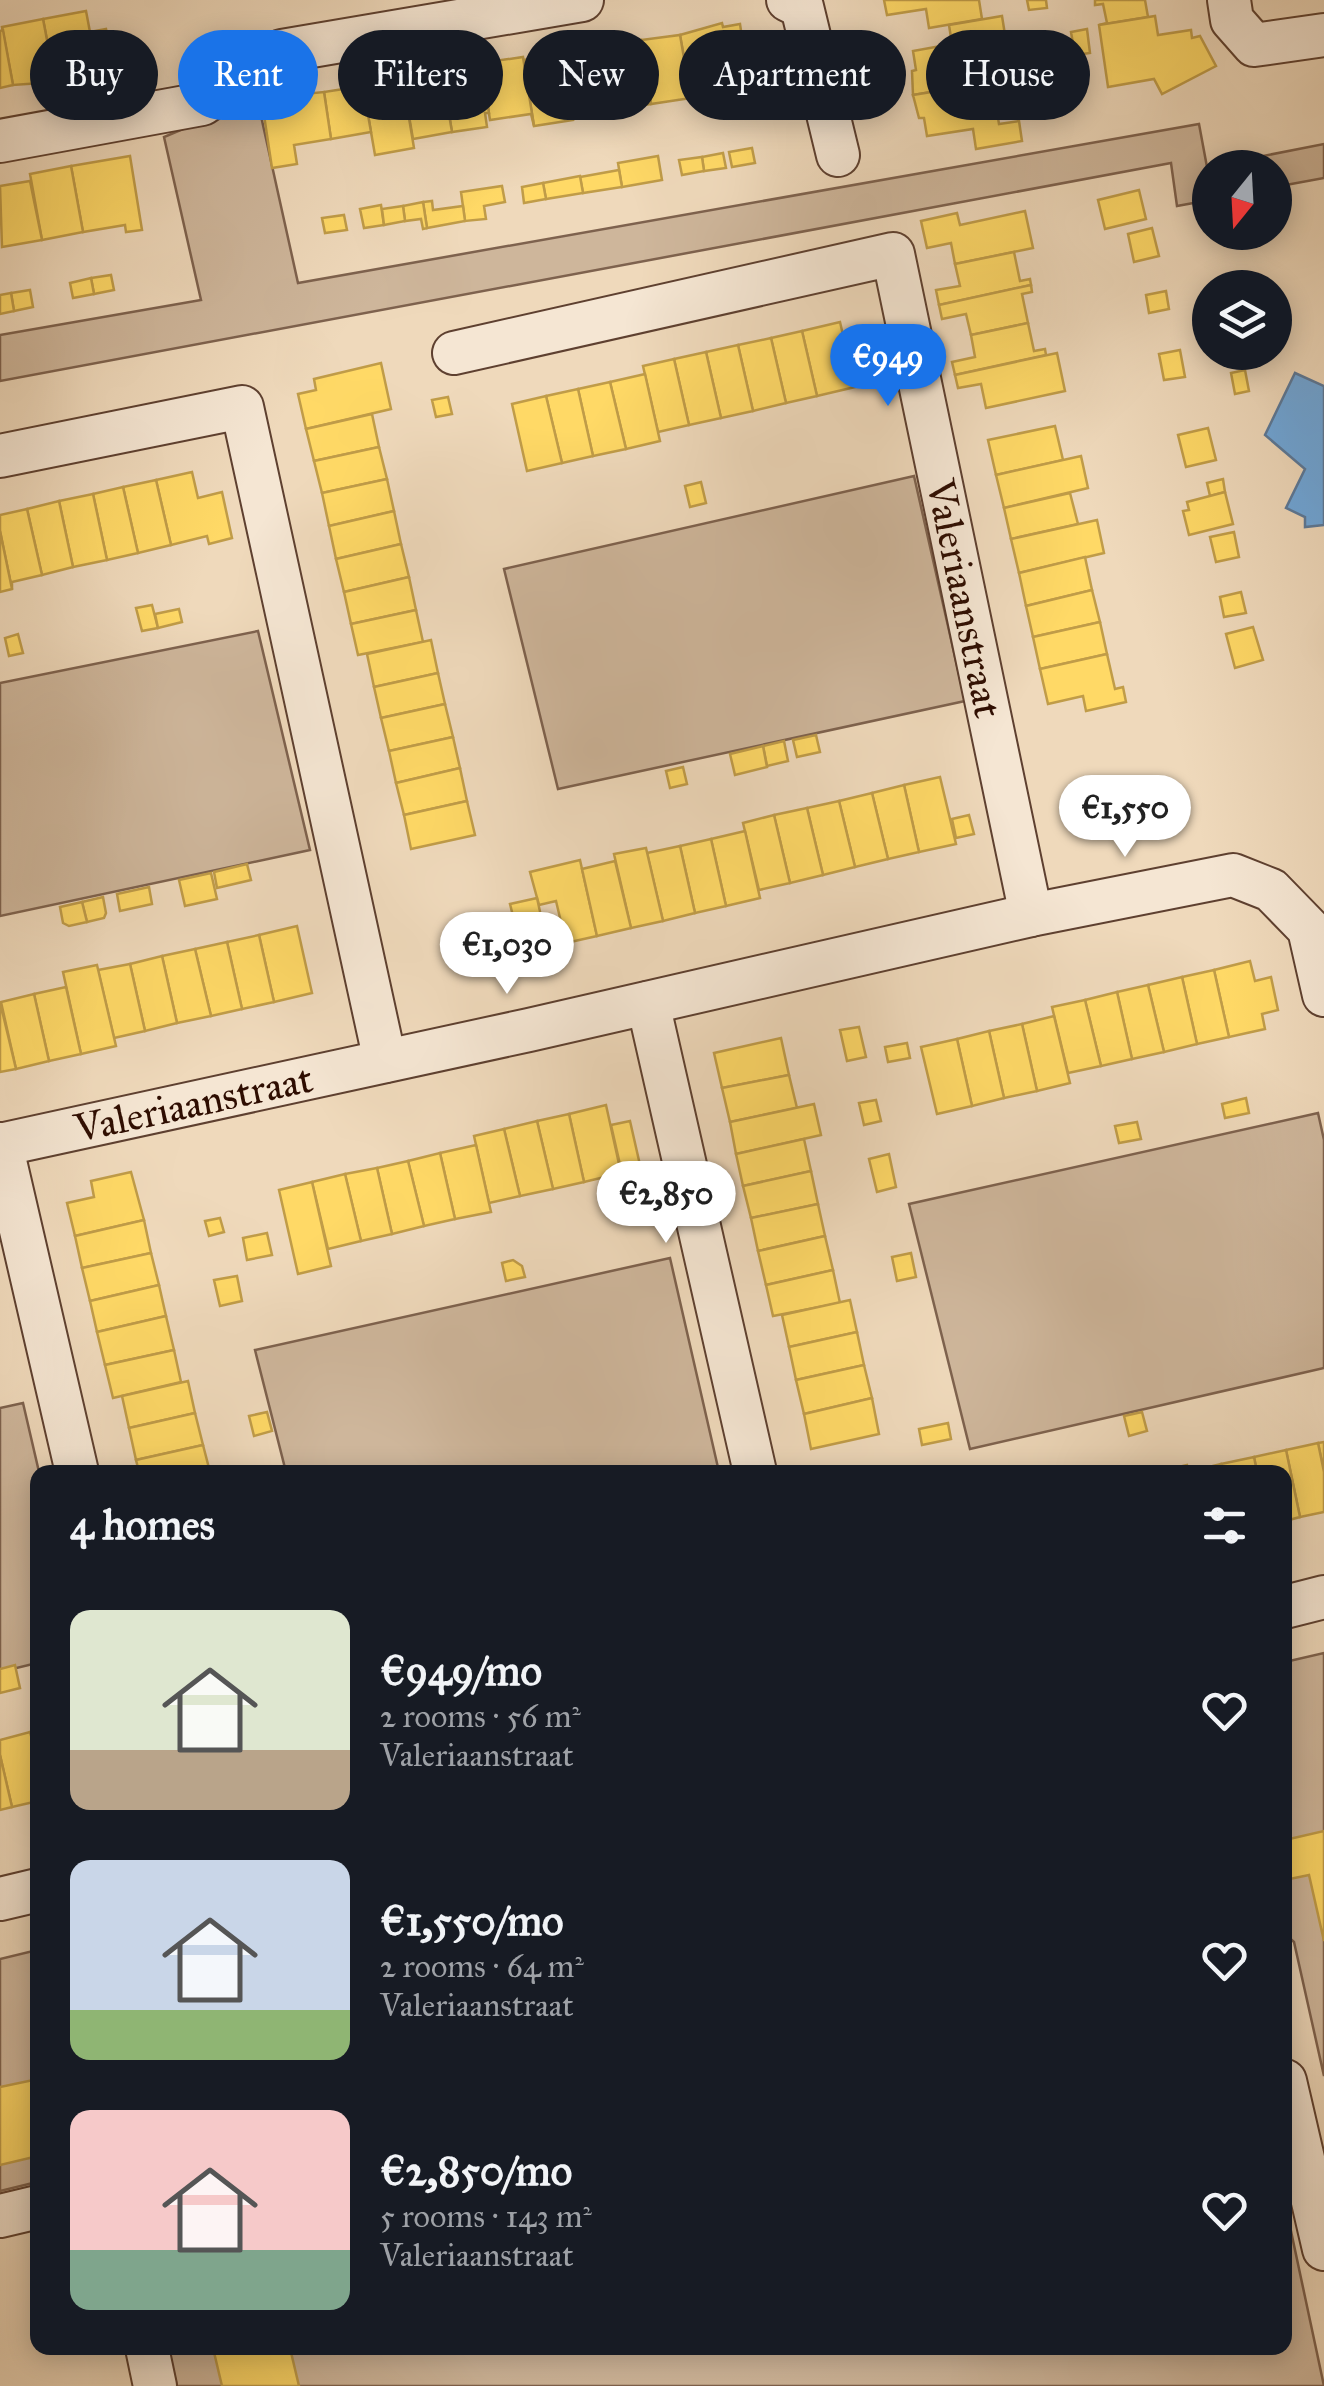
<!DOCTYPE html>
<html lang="en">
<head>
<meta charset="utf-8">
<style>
  :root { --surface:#171b24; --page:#242831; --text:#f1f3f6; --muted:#9ea1a6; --accent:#1a73e8 }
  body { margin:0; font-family:"IM FELL Great Primer",serif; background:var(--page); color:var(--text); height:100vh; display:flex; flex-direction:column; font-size:38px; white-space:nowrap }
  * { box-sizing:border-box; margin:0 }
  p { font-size:32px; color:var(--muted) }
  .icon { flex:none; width:55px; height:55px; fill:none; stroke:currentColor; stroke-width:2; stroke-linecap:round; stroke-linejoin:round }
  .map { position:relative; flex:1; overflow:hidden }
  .side { position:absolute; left:30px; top:1465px; width:1262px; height:890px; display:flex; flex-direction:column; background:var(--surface); border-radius:20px; box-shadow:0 5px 25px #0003 }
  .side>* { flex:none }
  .hud { position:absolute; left:30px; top:30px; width:1265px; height:90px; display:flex; gap:20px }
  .needle { width:65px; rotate:198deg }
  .fabs { position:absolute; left:1192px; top:150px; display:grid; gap:20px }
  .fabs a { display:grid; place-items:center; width:100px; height:100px; border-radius:50%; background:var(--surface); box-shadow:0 5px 25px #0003; font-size:50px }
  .price { position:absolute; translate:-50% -85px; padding:0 22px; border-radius:35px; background:#fff; color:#222; font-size:32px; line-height:65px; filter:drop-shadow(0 2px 5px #0008) }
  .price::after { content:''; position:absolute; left:50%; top:60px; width:30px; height:22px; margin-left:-15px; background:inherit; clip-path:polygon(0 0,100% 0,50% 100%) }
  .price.selected { background:var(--accent); color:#fff }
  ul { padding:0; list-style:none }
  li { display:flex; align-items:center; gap:30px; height:250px; padding:0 40px }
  li span { display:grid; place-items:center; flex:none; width:280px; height:200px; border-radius:20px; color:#555 }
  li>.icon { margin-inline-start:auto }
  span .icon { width:120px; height:120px; fill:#fffc; stroke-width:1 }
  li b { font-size:42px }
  h2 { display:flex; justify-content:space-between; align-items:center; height:120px; padding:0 40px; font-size:42px }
  .chip { padding:0 35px; border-radius:45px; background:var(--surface); box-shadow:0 5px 25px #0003; font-size:35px; line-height:90px }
  .chip.selected { background:var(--accent); color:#fff }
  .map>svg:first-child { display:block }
</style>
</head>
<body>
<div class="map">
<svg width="1324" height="2386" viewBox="0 0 1324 2386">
  <rect width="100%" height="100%" fill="#efd9bb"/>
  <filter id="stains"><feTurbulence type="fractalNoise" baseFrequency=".002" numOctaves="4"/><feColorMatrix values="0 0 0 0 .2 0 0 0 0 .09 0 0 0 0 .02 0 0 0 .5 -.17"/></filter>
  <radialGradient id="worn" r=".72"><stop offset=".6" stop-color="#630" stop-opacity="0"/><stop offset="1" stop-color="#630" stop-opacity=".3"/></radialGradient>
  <g fill="#ceb69b" stroke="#7e624e" stroke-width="2.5">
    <polygon points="257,98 298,283 1199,124 1207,167 1324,144 1324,178 1275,187 1275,168 1210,168 1210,200 1177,206 1171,163 0,381 0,335 201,300 164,137"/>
    <polygon points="914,476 965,701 558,789 504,569"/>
    <polygon points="258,631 310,850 0,916 0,683"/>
    <polygon points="1318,1113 1324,1140 1324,1368 970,1449 909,1204"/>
    <polygon points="670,1258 719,1472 286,1472 255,1350"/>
    <polygon points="23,1403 39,1472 38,1606 34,1611 37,1629 37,1663 0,1672 0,1408"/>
    <polygon points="1324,1653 1324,2076 1294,1942 1285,1934 1285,1662"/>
    <polygon points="37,1950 37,2182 0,2191 0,1959"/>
    <polygon points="1285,2203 1324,2386 177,2386 168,2348 1285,2348"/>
  </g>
  <g fill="#ffd966" stroke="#c09c48" stroke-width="2.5">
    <polygon points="884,0 979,0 982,19 929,28 926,9 887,15"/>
    <polygon points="1027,0 1046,0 1047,8 1029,10"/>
    <polygon points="1095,0 1145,0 1148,17 1099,25 1107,23 1103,4 1095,5"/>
    <polygon points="86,11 90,32 106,29 114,67 73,74 73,78 55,82 43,19"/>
    <polygon points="1002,16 1006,41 998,44 1003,80 913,95 912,71 916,70 913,51 952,44 949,25"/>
    <polygon points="1155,16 1158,35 1191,30 1192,38 1200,36 1216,66 1162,94 1154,79 1108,87 1099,25"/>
    <polygon points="43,19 55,82 13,85 2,27"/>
    <polygon points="722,23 723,27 740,24 746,64 728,67 730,73 688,81 680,35"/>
    <polygon points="1087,29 1090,53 1075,55 1071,32"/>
    <polygon points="3,30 13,85 0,88 0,31"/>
    <polygon points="680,35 691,98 651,104 641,40"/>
    <polygon points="625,40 625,43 641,40 651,104 612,110 601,44"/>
    <polygon points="601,44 612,110 574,115 573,120 562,54"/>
    <polygon points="1065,51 1068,73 1053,75 1050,53"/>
    <polygon points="562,54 573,120 534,126 523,60"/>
    <polygon points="523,57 534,126 531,114 490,120 481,63"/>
    <polygon points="481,66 489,113 485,113 487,127 452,132 442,73"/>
    <polygon points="426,72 427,76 442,73 452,132 413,139 402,76"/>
    <polygon points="402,76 414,148 375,155 363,86 380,83 379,80"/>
    <polygon points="992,82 993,87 1001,91 1006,101 1005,111 998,118 999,124 1019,121 1022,141 976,149 973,129 927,136 924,118 919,118 913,95"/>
    <polygon points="363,86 371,132 331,139 324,92"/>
    <polygon points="324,92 331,139 294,145 297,164 272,168 262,102 282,100 282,96"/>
    <polygon points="752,148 755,163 732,167 729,152"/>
    <polygon points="723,153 726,168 704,171 702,157"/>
    <polygon points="130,156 142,230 126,232 125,225 83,232 71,166"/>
    <polygon points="658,156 662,180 622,187 618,163"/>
    <polygon points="702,157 704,171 682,175 679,160"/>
    <polygon points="71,166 83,232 42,240 30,174"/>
    <polygon points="619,170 622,187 583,193 580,177"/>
    <polygon points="580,176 583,193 546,199 543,183"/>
    <polygon points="30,181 42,240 2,247 0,186"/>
    <polygon points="543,183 546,199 524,203 522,187"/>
    <polygon points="502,186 505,202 484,206 486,219 465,221 461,192"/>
    <polygon points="1139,190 1146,219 1105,229 1098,200"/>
    <polygon points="432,201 433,210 463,206 465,221 427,228 423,202"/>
    <polygon points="423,202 427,228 423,229 421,219 405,221 403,206"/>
    <polygon points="381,205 384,225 364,228 360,209"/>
    <polygon points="403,206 405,221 384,225 382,209"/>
    <polygon points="1025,211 1033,248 955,264 951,243 927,248 921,221 957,213 960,225"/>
    <polygon points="344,215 347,230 325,233 322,218"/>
    <polygon points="1152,228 1159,256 1134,262 1128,234"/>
    <polygon points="1014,252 1020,281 1030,279 1031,285 939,305 936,290 960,286 955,264"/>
    <polygon points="111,275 114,290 94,294 91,278"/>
    <polygon points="91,278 94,294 73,298 70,283"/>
    <polygon points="1031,285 1032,292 1022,294 1028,323 971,335 966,314 942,319 939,305"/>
    <polygon points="30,290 33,307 14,311 11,293"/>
    <polygon points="1166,291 1169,309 1149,313 1146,295"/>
    <polygon points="11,293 14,311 0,314 0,295"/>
    <polygon points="840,322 855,387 817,396 802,331"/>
    <polygon points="1028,323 1034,351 1045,349 1046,355 955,375 952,362 975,357 971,335"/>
    <polygon points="802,331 817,396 786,403 771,338"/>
    <polygon points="771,338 786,403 753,411 738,345"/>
    <polygon points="738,345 753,411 721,418 706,352"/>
    <polygon points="1180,350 1185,377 1164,380 1159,354"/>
    <polygon points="706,352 721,418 689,425 674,359"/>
    <polygon points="1057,353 1065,391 986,408 981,384 958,388 955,375"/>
    <polygon points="674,359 689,425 658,432 643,366"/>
    <polygon points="381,363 391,409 306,429 298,394 316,390 314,379"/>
    <polygon points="1245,370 1249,391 1235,394 1231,373"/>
    <polygon points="645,374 660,441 626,449 610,382"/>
    <polygon points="610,382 626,449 593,456 578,389"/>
    <polygon points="578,389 593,456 562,463 546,396"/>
    <polygon points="546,396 562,463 527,471 512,404"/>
    <polygon points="448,397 452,414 436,417 432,400"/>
    <polygon points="372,414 379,447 314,461 306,429"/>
    <polygon points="1055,426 1063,460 996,475 988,440"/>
    <polygon points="1208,428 1216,460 1186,467 1178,435"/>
    <polygon points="379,447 387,479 322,493 314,461"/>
    <polygon points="1081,456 1088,488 1004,508 996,475"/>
    <polygon points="192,472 198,498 222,492 232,538 209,544 207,536 171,545 156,480"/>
    <polygon points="387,479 394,511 329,526 322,493"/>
    <polygon points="1223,479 1225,492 1210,496 1207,483"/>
    <polygon points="156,480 171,545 138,553 123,487"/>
    <polygon points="701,482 706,503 690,507 685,486"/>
    <polygon points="123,487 138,553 107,560 93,494"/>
    <polygon points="1225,492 1233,524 1189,535 1183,511 1189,510 1187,502"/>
    <polygon points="1070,493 1078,524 1011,539 1004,508"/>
    <polygon points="93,494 107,560 73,567 59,501"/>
    <polygon points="59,501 73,567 42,575 27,509"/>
    <polygon points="27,509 42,575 12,582 12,589 0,531 0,515"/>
    <polygon points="394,511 401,544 336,559 329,526"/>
    <polygon points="1097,520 1104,553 1019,573 1011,539"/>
    <polygon points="0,531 12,589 0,592"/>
    <polygon points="1234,532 1239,557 1216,562 1210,537"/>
    <polygon points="401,544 409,577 344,592 336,559"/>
    <polygon points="1085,557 1092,590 1026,606 1019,573"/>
    <polygon points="409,577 416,610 351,624 344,592"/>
    <polygon points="1092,590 1100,622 1033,637 1026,606"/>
    <polygon points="1241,592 1246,613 1224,617 1220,597"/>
    <polygon points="152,605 158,628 142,631 136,608"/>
    <polygon points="179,609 182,622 158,628 155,614"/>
    <polygon points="416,610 423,642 358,655 351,624"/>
    <polygon points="1100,622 1107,654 1040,669 1033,637"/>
    <polygon points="1253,627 1263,660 1235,668 1226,634"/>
    <polygon points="18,634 23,653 9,656 5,638"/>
    <polygon points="431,640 438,673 374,687 367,654"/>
    <polygon points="1107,654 1115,689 1123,687 1126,702 1086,711 1083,696 1048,704 1040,669"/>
    <polygon points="438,673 445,704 381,718 374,687"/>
    <polygon points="445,704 453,737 389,751 381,718"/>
    <polygon points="816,735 820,752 797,757 793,740"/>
    <polygon points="453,737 460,768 396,783 389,751"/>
    <polygon points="784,741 788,761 767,766 763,746"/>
    <polygon points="763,746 767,767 735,775 730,754"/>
    <polygon points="683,767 687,784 670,788 666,771"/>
    <polygon points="460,768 467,801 404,815 396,783"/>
    <polygon points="940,777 956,844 919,852 904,785"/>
    <polygon points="904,785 919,852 888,859 872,793"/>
    <polygon points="872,793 888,859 855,867 839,801"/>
    <polygon points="467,801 475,835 411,849 404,815"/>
    <polygon points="839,801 855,867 823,875 807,808"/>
    <polygon points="807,808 823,875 790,883 774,815"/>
    <polygon points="774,815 790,883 759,890 743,823"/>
    <polygon points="969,815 974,834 956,838 952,819"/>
    <polygon points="745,831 760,898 726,906 711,839"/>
    <polygon points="711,839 726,906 695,913 680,846"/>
    <polygon points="680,846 695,913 663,921 647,853"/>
    <polygon points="646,848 663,921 631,928 614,854"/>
    <polygon points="580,860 597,936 566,943 556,901 539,905 530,872"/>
    <polygon points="615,861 631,928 597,936 582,869"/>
    <polygon points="247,864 251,880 217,888 214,872"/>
    <polygon points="211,873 217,899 185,906 179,880"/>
    <polygon points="149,887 152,904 120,911 117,894"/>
    <polygon points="103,897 106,913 104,918 87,922 82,902"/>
    <polygon points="537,898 543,925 517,932 510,904"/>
    <polygon points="82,902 87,922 69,926 63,923 60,907"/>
    <polygon points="297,926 312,993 274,1002 259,935"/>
    <polygon points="259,935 274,1002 242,1009 227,942"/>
    <polygon points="227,942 242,1009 211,1016 195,949"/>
    <polygon points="195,949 211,1016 177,1023 162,956"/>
    <polygon points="162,956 177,1023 145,1031 130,964"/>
    <polygon points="1250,961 1255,981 1271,977 1278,1010 1262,1014 1265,1029 1229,1037 1214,970"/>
    <polygon points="130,964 145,1031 114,1038 98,970"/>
    <polygon points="97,965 116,1046 81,1054 63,972"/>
    <polygon points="1214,970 1229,1037 1197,1044 1182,977"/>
    <polygon points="1182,977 1197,1044 1164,1052 1148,985"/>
    <polygon points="1148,985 1164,1052 1132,1059 1117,992"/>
    <polygon points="66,987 81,1054 49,1061 34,994"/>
    <polygon points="1117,992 1132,1059 1101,1066 1085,1000"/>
    <polygon points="34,994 49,1061 16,1069 1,1002"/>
    <polygon points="1085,1000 1101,1066 1068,1073 1052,1007"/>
    <polygon points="0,1002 16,1069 0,1072"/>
    <polygon points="1054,1016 1070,1083 1037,1091 1022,1024"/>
    <polygon points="1022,1024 1037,1091 1004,1098 989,1031"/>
    <polygon points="859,1027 866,1057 847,1061 840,1030"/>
    <polygon points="989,1031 1004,1098 972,1106 957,1039"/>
    <polygon points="781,1038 789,1075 722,1088 714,1053"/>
    <polygon points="957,1039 972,1106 937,1114 921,1047"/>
    <polygon points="907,1043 910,1058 888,1062 885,1047"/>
    <polygon points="789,1075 797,1108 730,1122 722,1088"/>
    <polygon points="1246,1098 1249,1113 1225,1118 1222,1104"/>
    <polygon points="876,1100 881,1121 864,1125 859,1103"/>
    <polygon points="814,1104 821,1135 736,1154 730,1122"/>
    <polygon points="606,1105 621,1173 584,1182 569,1114"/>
    <polygon points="569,1114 584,1182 553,1189 537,1121"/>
    <polygon points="537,1121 553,1189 520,1196 504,1129"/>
    <polygon points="630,1121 640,1165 621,1169 611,1125"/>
    <polygon points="1137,1122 1141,1139 1119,1143 1115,1126"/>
    <polygon points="504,1129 520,1196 489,1203 474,1136"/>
    <polygon points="804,1139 811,1171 743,1186 736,1154"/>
    <polygon points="476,1145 491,1212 455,1219 440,1153"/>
    <polygon points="440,1153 455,1219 424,1226 408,1161"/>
    <polygon points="889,1154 896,1187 877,1192 869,1159"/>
    <polygon points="408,1161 424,1226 392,1234 377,1168"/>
    <polygon points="377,1168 392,1234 361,1241 345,1174"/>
    <polygon points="811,1171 818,1204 751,1218 743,1186"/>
    <polygon points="131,1172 144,1220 75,1236 67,1203 94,1197 91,1181"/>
    <polygon points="345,1174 361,1241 328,1249 312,1182"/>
    <polygon points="312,1182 331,1266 298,1274 279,1190"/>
    <polygon points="818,1204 825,1236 758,1251 751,1218"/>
    <polygon points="220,1218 224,1232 209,1236 205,1221"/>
    <polygon points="144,1220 151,1253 82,1268 75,1236"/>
    <polygon points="267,1233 272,1255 247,1260 243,1238"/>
    <polygon points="825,1236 833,1270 766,1285 758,1251"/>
    <polygon points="151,1253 159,1285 90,1301 82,1268"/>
    <polygon points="911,1253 916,1277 897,1281 892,1257"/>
    <polygon points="513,1260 522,1266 525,1277 506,1281 502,1263"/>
    <polygon points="833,1270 840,1303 773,1316 766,1285"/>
    <polygon points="237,1276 242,1301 220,1306 214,1280"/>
    <polygon points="159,1285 166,1316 97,1332 90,1301"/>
    <polygon points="850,1300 857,1332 789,1347 782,1315"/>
    <polygon points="166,1316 174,1350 105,1365 97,1332"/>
    <polygon points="857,1332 864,1365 796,1380 789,1347"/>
    <polygon points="174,1350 181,1382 113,1398 105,1365"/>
    <polygon points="864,1365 872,1398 804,1414 796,1380"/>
    <polygon points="188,1381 195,1413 129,1428 122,1396"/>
    <polygon points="872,1398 879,1434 811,1449 804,1414"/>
    <polygon points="267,1412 272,1431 254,1436 249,1416"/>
    <polygon points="1142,1412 1147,1431 1129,1436 1124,1416"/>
    <polygon points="195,1413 203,1445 136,1460 129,1428"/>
    <polygon points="948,1423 951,1439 922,1445 919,1429"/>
    <polygon points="1324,1442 1324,1472 1318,1443"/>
    <polygon points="1318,1443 1324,1472 1324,1512 1300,1517 1286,1450"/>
    <polygon points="203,1445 210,1472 139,1472 136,1460"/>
    <polygon points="1286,1450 1300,1517 1285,1521 1285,1472 1257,1472 1254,1457"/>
    <polygon points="1254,1457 1257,1472 1223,1472 1221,1464"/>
    <polygon points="1221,1464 1223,1472 1188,1472"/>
    <polygon points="1187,1465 1189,1472 1157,1472"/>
    <polygon points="15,1665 20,1688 0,1693 0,1669"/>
    <polygon points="38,1731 38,1762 30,1732"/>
    <polygon points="30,1732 38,1762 38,1801 12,1807 0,1755 0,1740"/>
    <polygon points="0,1755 12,1807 0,1810"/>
    <polygon points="1324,1831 1324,1941 1309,1875 1285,1880 1285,1840"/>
    <polygon points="38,2079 38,2156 0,2165 0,2087"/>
    <polygon points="213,2348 290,2348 299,2386 222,2386"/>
  </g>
  <polygon fill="#6fa8dc" stroke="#5c7a9a" stroke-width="2.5" points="1295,373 1324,386 1324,525 1305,527 1305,517 1286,508 1305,469 1265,435"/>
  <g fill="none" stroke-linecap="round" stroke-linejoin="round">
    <defs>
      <g id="minor">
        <polyline points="788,0 802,7 838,155"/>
        <polyline points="1229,0 1232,20 1254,45 1324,35"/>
        <polyline points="0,141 202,104 282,51 582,0"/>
        <path id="s1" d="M 454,353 L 893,254 L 1031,915"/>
        <polyline points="0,456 242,407 385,1061"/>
        <polyline points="648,1003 755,1472"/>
        <polyline points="1,1144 77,1472"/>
        <path id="s2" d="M 0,1145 L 529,1030 L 1031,915 L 1233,875 L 1271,890 L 1309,929 L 1324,995"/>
        <polyline points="1285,1607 1324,1597"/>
        <polyline points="0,1899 38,1890"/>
        <polyline points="1285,2081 1324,2249"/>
        <polyline points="0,2216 38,2207"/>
        <polyline points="147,2348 155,2386"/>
      </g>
    </defs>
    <use href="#minor" stroke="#5e4030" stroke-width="46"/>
    <use href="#minor" stroke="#f5e6d3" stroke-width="42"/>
  </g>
  <g text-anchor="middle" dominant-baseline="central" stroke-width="10" stroke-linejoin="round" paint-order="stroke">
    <g font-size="40" fill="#2e0d01" stroke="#f5e6d3">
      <text stroke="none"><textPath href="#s1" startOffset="802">Valeriaanstraat</textPath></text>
      <text stroke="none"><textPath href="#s2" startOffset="198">Valeriaanstraat</textPath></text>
    </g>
  </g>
  <rect width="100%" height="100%" filter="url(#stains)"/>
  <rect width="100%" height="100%" fill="url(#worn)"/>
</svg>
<div class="fabs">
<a><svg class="needle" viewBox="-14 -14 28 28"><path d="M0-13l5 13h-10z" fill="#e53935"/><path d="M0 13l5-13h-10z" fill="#9ea1a6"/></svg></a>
<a><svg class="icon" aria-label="layers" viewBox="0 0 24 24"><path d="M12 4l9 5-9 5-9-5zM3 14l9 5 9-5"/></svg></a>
</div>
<b class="price selected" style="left:888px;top:409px">€949</b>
<b class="price" style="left:1125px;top:860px">€1,550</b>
<b class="price" style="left:507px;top:997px">€1,030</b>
<b class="price" style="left:666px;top:1246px">€2,850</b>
<div class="hud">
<a class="chip">Buy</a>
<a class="chip selected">Rent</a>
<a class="chip">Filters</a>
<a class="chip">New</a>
<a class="chip">Apartment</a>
<a class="chip">House</a>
</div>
<section class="side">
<h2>4 homes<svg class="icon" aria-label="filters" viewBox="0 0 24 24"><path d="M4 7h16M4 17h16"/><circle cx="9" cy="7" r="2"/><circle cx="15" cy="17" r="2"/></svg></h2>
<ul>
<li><span style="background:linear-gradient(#dfe7d0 70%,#b9a48a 0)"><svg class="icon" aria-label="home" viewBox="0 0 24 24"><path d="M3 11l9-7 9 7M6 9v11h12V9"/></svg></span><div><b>€949/mo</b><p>2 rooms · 56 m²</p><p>Valeriaanstraat</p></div><svg class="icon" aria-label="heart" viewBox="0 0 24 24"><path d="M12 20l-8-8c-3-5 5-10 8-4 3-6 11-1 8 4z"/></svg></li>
<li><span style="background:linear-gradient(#c9d6e8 75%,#8fb573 0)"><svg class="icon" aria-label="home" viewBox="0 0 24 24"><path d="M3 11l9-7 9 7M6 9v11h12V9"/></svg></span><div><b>€1,550/mo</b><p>2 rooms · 64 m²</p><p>Valeriaanstraat</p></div><svg class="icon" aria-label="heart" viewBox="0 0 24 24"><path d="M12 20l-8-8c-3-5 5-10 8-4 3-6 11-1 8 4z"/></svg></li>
<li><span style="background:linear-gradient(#f6c9c9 70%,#7fa58c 0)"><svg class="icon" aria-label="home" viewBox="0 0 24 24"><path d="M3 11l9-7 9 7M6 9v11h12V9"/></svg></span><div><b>€2,850/mo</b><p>5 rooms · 143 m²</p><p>Valeriaanstraat</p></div><svg class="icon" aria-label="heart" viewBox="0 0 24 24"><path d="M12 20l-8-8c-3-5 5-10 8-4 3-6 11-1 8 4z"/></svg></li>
</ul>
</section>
</div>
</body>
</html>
